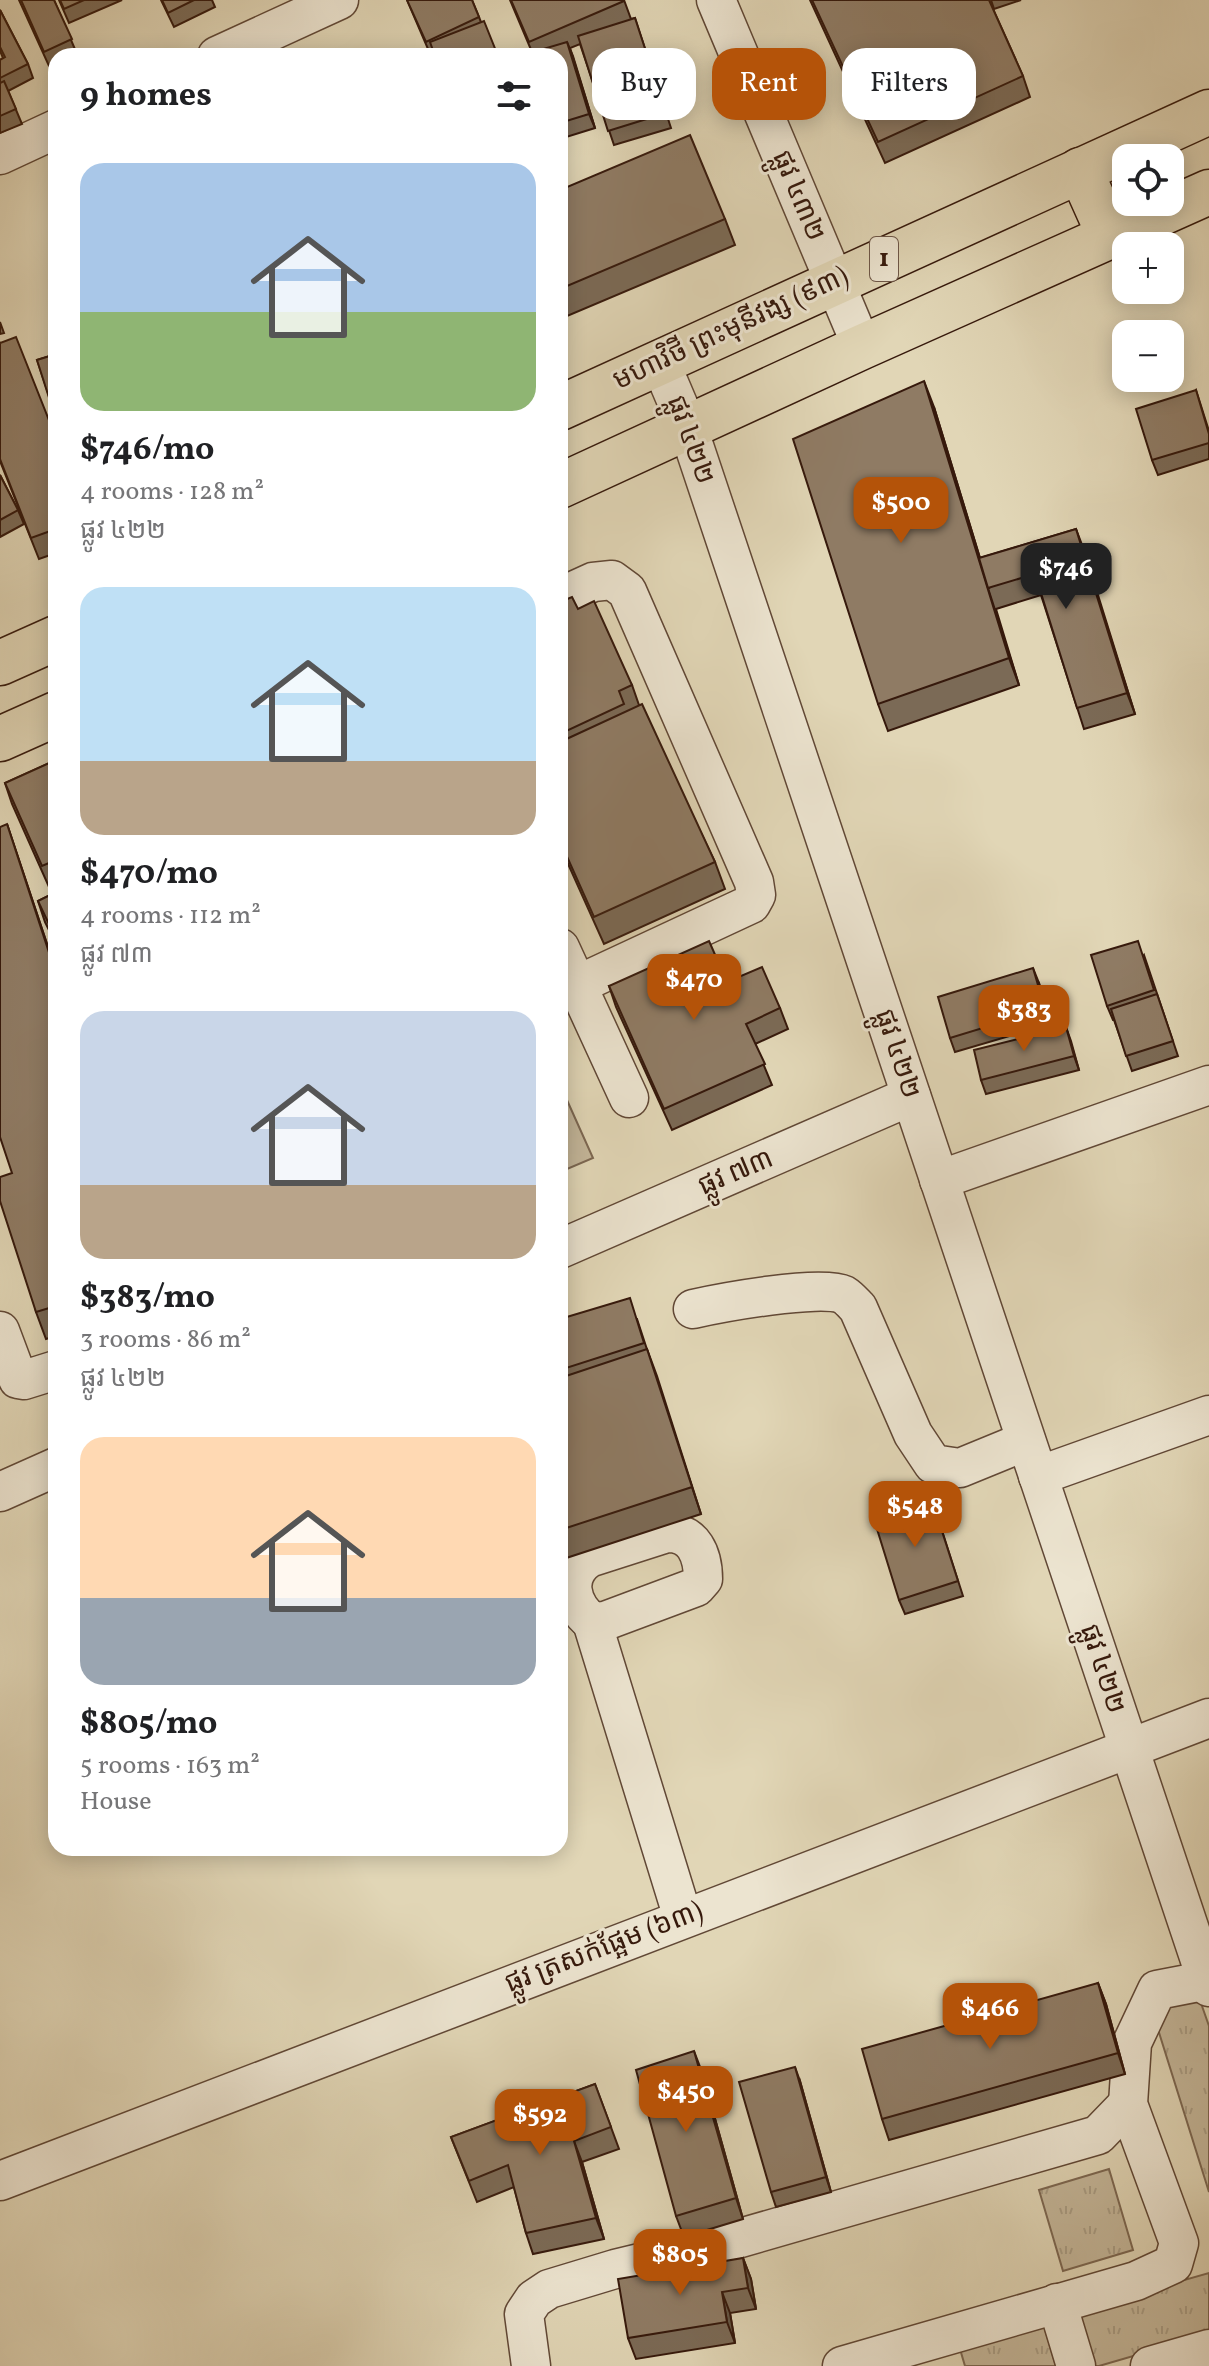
<!DOCTYPE html>
<html lang="en">
<head>
<meta charset="utf-8">
<style>
  :root { --surface:#fff; --page:#f6f6f6; --text:#202124; --muted:#757577; --accent:#b45309 }
  body { margin:0; font-family:Vollkorn,"Noto Sans Khmer",serif; background:var(--page); color:var(--text); height:100vh; display:flex; flex-direction:column; font-size:30px; white-space:nowrap }
  * { box-sizing:border-box; margin:0 }
  p { font-size:26px; color:var(--muted) }
  .icon { flex:none; width:44px; height:44px; fill:none; stroke:currentColor; stroke-width:2; stroke-linecap:round; stroke-linejoin:round }
  .map { position:relative; flex:1; overflow:hidden }
  .drawer { position:absolute; left:48px; top:48px; width:520px; height:1808px; display:flex; flex-direction:column; background:var(--surface); border-radius:24px; box-shadow:0 4px 20px #0003 }
  .drawer>* { flex:none }
  .top-card { position:absolute; left:592px; top:48px; width:496px; height:72px; display:flex; gap:16px }
  .buttons { position:absolute; left:1112px; top:144px; display:grid; gap:16px }
  .buttons a { display:grid; place-items:center; width:72px; height:72px; border-radius:16px; background:var(--surface); box-shadow:0 4px 20px #0003; font-size:40px }
  .price { position:absolute; translate:-50% -68px; padding:0 18px; border-radius:16px; background:var(--accent); color:#fff; font-size:26px; line-height:52px; filter:drop-shadow(0 2px 4px #0008) }
  .price::after { content:''; position:absolute; left:50%; top:48px; width:24px; height:18px; margin-left:-12px; background:inherit; clip-path:polygon(0 0,100% 0,50% 100%) }
  .price.selected { background:#222; color:#fff }
  ul { padding:0; list-style:none }
  li { display:grid; align-content:center; gap:16px; height:424px; padding:0 32px }
  li span { display:grid; place-items:center; height:248px; border-radius:24px; color:#555 }
  li>.icon { margin-inline-start:auto }
  span .icon { width:144px; height:144px; fill:#fffc; stroke-width:1 }
  li b { font-size:34px }
  h2 { display:flex; justify-content:space-between; align-items:center; height:96px; padding:0 32px; font-size:34px }
  .chip { padding:0 28px; border-radius:24px; background:var(--surface); box-shadow:0 4px 20px #0003; font-size:28px; line-height:72px }
  .chip.selected { background:var(--accent); color:#fff }
  .map>svg:first-child { display:block }
</style>
</head>
<body>
<div class="map">
<svg width="1209" height="2366" viewBox="0 0 1209 2366">
  <defs>
    <pattern id="grass-tufts" width="24" height="20" patternUnits="userSpaceOnUse" patternTransform="scale(2)"><rect width="24" height="20" fill="#c4b699"/><path d="M3 7l-1-3M5 7V3M7 7l1-3M15 17l-1-3M17 17v-4M19 17l1-3" fill="none" stroke="#a99c83"/></pattern>
  </defs>
  <rect width="100%" height="100%" fill="#e1d6b6"/>
  <filter id="stains"><feTurbulence type="fractalNoise" baseFrequency=".0025" numOctaves="4"/><feColorMatrix values="0 0 0 0 .2 0 0 0 0 .09 0 0 0 0 .02 0 0 0 .5 -.17"/></filter>
  <radialGradient id="worn" r=".72"><stop offset=".6" stop-color="#630" stop-opacity="0"/><stop offset="1" stop-color="#630" stop-opacity=".3"/></radialGradient>
  <g fill="url(#grass-tufts)" stroke="#7d6852" stroke-width="2">
    <polygon points="1196,1989 1209,2026 1209,2192 1156,2023 1166,2002"/>
    <polygon points="1109,2169 1133,2250 1063,2271 1039,2190"/>
    <polygon points="1209,2273 1209,2334 1099,2366 1084,2366 1072,2312"/>
    <polygon points="1042,2319 1056,2366 965,2366 960,2349"/>
  </g>
  <polygon fill="#c4b699" stroke="#7d6852" stroke-width="2" points="562,1089 593,1158 560,1172 560,1090"/>
  <g fill="none" stroke-linecap="round" stroke-linejoin="round">
    <defs>
      <g id="minor">
        <polyline points="716,0 862,347"/>
        <polyline points="217,56 339,0"/>
        <polyline points="0,155 56,129"/>
        <polyline points="660,362 688,428 1209,1987"/>
        <polyline points="560,597 593,582 612,580 627,591 754,882 756,895 751,904 577,985"/>
        <polyline points="560,948 629,1098"/>
        <polyline points="939,1180 1209,1085"/>
        <polyline points="560,1249 911,1096"/>
        <path d="M 693,1309 C 720,1303 821,1284 844,1295 C 849,1298 854,1304 858,1308 L 913,1434 L 933,1464 L 960,1468 L 1026,1441"/>
        <polyline points="0,1331 18,1379 24,1380 56,1370"/>
        <polyline points="1038,1476 1209,1415"/>
        <polyline points="0,1492 56,1467"/>
        <path d="M 667,1533 C 694,1532 703,1555 703,1579 L 696,1587 L 605,1621 L 592,1622 C 570,1604 563,1575 589,1558 Z"/>
        <polyline points="592,1622 683,1918"/>
        <polyline points="0,2181 1209,1718"/>
        <polyline points="1057,2303 1076,2366"/>
        <polyline points="531,2366 524,2314 534,2299 549,2289 615,2269 723,2243 1098,2135 1128,2104"/>
        <polyline points="842,2366 1136,2281 1173,2264 1179,2243 1128,2104 1132,2043 1157,1990 1209,1980"/>
        <polyline points="1150,2366 1209,2349"/>
      </g>
      <g id="highway">
        <polyline points="1080,170 1110,237"/>
        <polyline points="560,408 1209,112"/>
        <polyline points="560,486 862,347 1209,192"/>
        <polyline points="0,663 56,638"/>
        <polyline points="0,739 56,714"/>
      </g>
    </defs>
    <use href="#minor" stroke="#614836" stroke-width="41"/>
    <use href="#highway" stroke="#36190c" stroke-width="47"/>
    <use href="#minor" stroke="#ece4d0" stroke-width="38"/>
    <use href="#highway" stroke="#e1d6b6" stroke-width="44"/>
  </g>
  <g fill="#7b6a56" stroke="#36190c" stroke-width="2">
    <polygon points="19,0 54,0 77,54 72,56 56,56 56,63 49,66"/>
    <polygon points="59,0 122,0 69,23"/>
    <polygon points="161,0 212,0 215,7 174,27"/>
    <polygon points="407,0 472,0 481,22 431,56"/>
    <polygon points="510,0 624,0 631,19 635,18 671,128 614,145 580,44 570,48 595,128 560,139 560,56 532,52"/>
    <polygon points="810,0 989,0 1023,76 1030,97 885,163"/>
    <polygon points="991,0 1021,0 994,9"/>
    <polygon points="0,10 28,64 33,78 8,91 22,124 0,133 0,60 3,58 0,51"/>
    <polygon points="560,175 565,188 725,219 735,245 560,319"/>
    <polygon points="0,322 4,333 0,334"/>
    <polygon points="0,343 56,438 56,553 39,559 0,461"/>
    <polygon points="56,354 56,410 54,411 37,360"/>
    <polygon points="1196,390 1209,431 1209,459 1158,475 1152,460"/>
    <polygon points="934,407 980,558 1076,529 1135,714 1084,729 1041,595 996,609 1019,685 888,731 878,704"/>
    <polygon points="0,475 18,510 24,524 0,537"/>
    <polygon points="560,602 578,609 632,685 639,705 715,862 725,889 604,944 560,846"/>
    <polygon points="56,760 56,884 49,887 12,804 5,783"/>
    <polygon points="7,824 56,971 56,1336 46,1339 36,1312 12,1173"/>
    <polygon points="56,892 56,944 45,922 38,901"/>
    <polygon points="1144,955 1178,1056 1132,1071 1114,1020 1113,1020 1107,1006"/>
    <polygon points="727,982 780,1008 788,1029 755,1044 772,1085 672,1130 616,1007 609,986"/>
    <polygon points="1039,983 1050,1024 955,1052 950,1038"/>
    <polygon points="1066,1027 1079,1070 986,1094 981,1080"/>
    <polygon points="560,1319 637,1319 701,1514 560,1560"/>
    <polygon points="936,1512 963,1596 905,1614 899,1600"/>
    <polygon points="1098,1983 1106,2004 1125,2074 889,2140 882,2119"/>
    <polygon points="702,2072 743,2219 684,2237 676,2216"/>
    <polygon points="800,2081 831,2192 776,2207 771,2192"/>
    <polygon points="595,2084 619,2149 582,2162 604,2239 533,2254 526,2233 514,2187 477,2202 451,2137"/>
    <polygon points="743,2258 751,2279 756,2309 730,2313 735,2343 636,2359 628,2338"/>
  </g>
  <g fill="#645646" stroke="#36190c" stroke-width="2">
    <polygon points="567,42 573,56 595,128 589,114"/>
    <polygon points="924,381 934,407 989,588 988,588 1019,685 1009,658"/>
    <polygon points="1076,529 1084,550 1135,714 1127,693"/>
    <polygon points="7,824 56,971 56,974"/>
    <polygon points="1033,968 1039,983 1050,1024 1045,1009"/>
    <polygon points="1066,1027 1071,1041 1079,1070 1074,1056"/>
    <polygon points="647,1349 657,1376 701,1514 692,1487"/>
    <polygon points="1098,1983 1106,2004 1125,2074 1118,2053"/>
    <polygon points="694,2051 702,2072 743,2219 736,2198"/>
    <polygon points="795,2067 800,2081 831,2192 826,2177"/>
    <polygon points="574,2141 582,2162 604,2239 596,2218"/>
    <polygon points="743,2258 751,2279 756,2309 748,2288"/>
    <polygon points="722,2292 730,2313 735,2343 727,2322"/>
  </g>
  <g fill="#8f7b64" stroke="#36190c" stroke-width="2">
    <polygon points="21,0 54,0 72,39 44,52"/>
    <polygon points="60,0 84,0 64,9"/>
    <polygon points="162,0 194,0 168,13"/>
    <polygon points="407,0 472,0 479,17 426,42"/>
    <polygon points="511,0 624,0 624,1 529,42"/>
    <polygon points="812,0 989,0 1023,76 878,142"/>
    <polygon points="0,10 28,64 0,78 0,60 5,57 0,47"/>
    <polygon points="635,18 666,113 608,131 578,36"/>
    <polygon points="484,21 498,56 435,56 430,42"/>
    <polygon points="567,42 589,114 560,123 560,56 527,56 526,54"/>
    <polygon points="4,81 16,109 0,116 0,83"/>
    <polygon points="690,135 725,219 560,289 560,175 565,188"/>
    <polygon points="16,337 56,438 56,529 31,538 0,459 0,343"/>
    <polygon points="56,354 56,388 53,389 56,402 51,404 37,360"/>
    <polygon points="924,381 1009,658 878,704 793,439"/>
    <polygon points="1196,390 1209,434 1209,443 1152,460 1136,409"/>
    <polygon points="0,475 18,510 0,520"/>
    <polygon points="1076,529 1127,693 1077,708 1035,574 988,588 979,558"/>
    <polygon points="572,597 578,609 594,601 632,685 619,691 624,704 560,734 560,602"/>
    <polygon points="642,704 715,862 594,917 560,841 560,742"/>
    <polygon points="56,760 56,860 42,866 5,783"/>
    <polygon points="7,824 56,974 56,1306 36,1312 0,1201 0,1177 12,1173 0,1137 0,827"/>
    <polygon points="56,892 56,939 38,901"/>
    <polygon points="709,941 727,982 762,967 780,1008 746,1024 765,1064 664,1109 609,986"/>
    <polygon points="1138,941 1154,990 1107,1006 1091,955"/>
    <polygon points="1033,968 1045,1009 950,1038 938,997"/>
    <polygon points="1157,994 1173,1041 1126,1056 1111,1009"/>
    <polygon points="1066,1027 1074,1056 981,1080 974,1050"/>
    <polygon points="630,1298 644,1343 560,1370 560,1319"/>
    <polygon points="647,1349 692,1487 560,1530 560,1378"/>
    <polygon points="931,1497 958,1581 899,1600 873,1516"/>
    <polygon points="1098,1983 1118,2053 882,2119 862,2049"/>
    <polygon points="694,2051 736,2198 676,2216 636,2070"/>
    <polygon points="795,2067 826,2177 771,2192 739,2082"/>
    <polygon points="595,2084 611,2127 574,2141 596,2218 526,2233 508,2165 469,2181 451,2137"/>
    <polygon points="743,2258 748,2288 722,2292 727,2322 628,2338 618,2279"/>
  </g>
  <g text-anchor="middle" dominant-baseline="central" stroke-width="6" stroke-linejoin="round" paint-order="stroke">
    <rect fill="#ece4d0" stroke="#6d5647" stroke-width="2" x="870" y="237" width="28" height="44" rx="6"/>
    <g font-size="26" font-weight="bold" fill="#36190c">
      <text x="884" y="259">1</text>
    </g>
    <g font-size="28" fill="#36190c" stroke="#ece4d0">
      <text transform="translate(798 196) rotate(67)">ផ្លូវ ៤៣២</text>
      <text transform="translate(731 329) rotate(-25)">មហាវិថី ព្រះមុនីវង្ស (៩៣)</text>
      <text transform="translate(690 440) rotate(70)">ផ្លូវ ៤២២</text>
      <text transform="translate(897 1054) rotate(72)">ផ្លូវ ៤២២</text>
      <text transform="translate(736 1173) rotate(-23)">ផ្លូវ ៧៣</text>
      <text transform="translate(1102 1669) rotate(72)">ផ្លូវ ៤២២</text>
      <text transform="translate(604 1948) rotate(-21)">ផ្លូវ ត្រសក់ផ្អែម (៦៣)</text>
    </g>
  </g>
  <rect width="100%" height="100%" filter="url(#stains)"/>
  <rect width="100%" height="100%" fill="url(#worn)"/>
</svg>
<div class="buttons">
<a><svg class="icon" aria-label="locate" viewBox="0 0 24 24"><circle cx="12" cy="12" r="6"/><path d="M12 2v4M12 18v4M2 12h4M18 12h4"/></svg></a>
<a>+</a>
<a>−</a>
</div>
<b class="price" style="left:901px;top:545px">$500</b>
<b class="price selected" style="left:1066px;top:611px">$746</b>
<b class="price" style="left:694px;top:1022px">$470</b>
<b class="price" style="left:1024px;top:1053px">$383</b>
<b class="price" style="left:915px;top:1549px">$548</b>
<b class="price" style="left:990px;top:2051px">$466</b>
<b class="price" style="left:686px;top:2134px">$450</b>
<b class="price" style="left:540px;top:2157px">$592</b>
<b class="price" style="left:680px;top:2297px">$805</b>
<div class="top-card">
<a class="chip">Buy</a>
<a class="chip selected">Rent</a>
<a class="chip">Filters</a>
</div>
<section class="drawer">
<h2>9 homes<svg class="icon" aria-label="filters" viewBox="0 0 24 24"><path d="M4 7h16M4 17h16"/><circle cx="9" cy="7" r="2"/><circle cx="15" cy="17" r="2"/></svg></h2>
<ul>
<li><span style="background:linear-gradient(#a9c7e8 60%,#8fb573 0)"><svg class="icon" aria-label="home" viewBox="0 0 24 24"><path d="M3 11l9-7 9 7M6 9v11h12V9"/></svg></span><div><b>$746/mo</b><p>4 rooms · 128 m²</p><p>ផ្លូវ ៤២២</p></div></li>
<li><span style="background:linear-gradient(#bfe0f5 70%,#b9a48a 0)"><svg class="icon" aria-label="home" viewBox="0 0 24 24"><path d="M3 11l9-7 9 7M6 9v11h12V9"/></svg></span><div><b>$470/mo</b><p>4 rooms · 112 m²</p><p>ផ្លូវ ៧៣</p></div></li>
<li><span style="background:linear-gradient(#c9d6e8 70%,#b9a48a 0)"><svg class="icon" aria-label="home" viewBox="0 0 24 24"><path d="M3 11l9-7 9 7M6 9v11h12V9"/></svg></span><div><b>$383/mo</b><p>3 rooms · 86 m²</p><p>ផ្លូវ ៤២២</p></div></li>
<li><span style="background:linear-gradient(#ffd9b3 65%,#9aa5b1 0)"><svg class="icon" aria-label="home" viewBox="0 0 24 24"><path d="M3 11l9-7 9 7M6 9v11h12V9"/></svg></span><div><b>$805/mo</b><p>5 rooms · 163 m²</p><p>House</p></div></li>
</ul>
</section>
</div>
</body>
</html>
